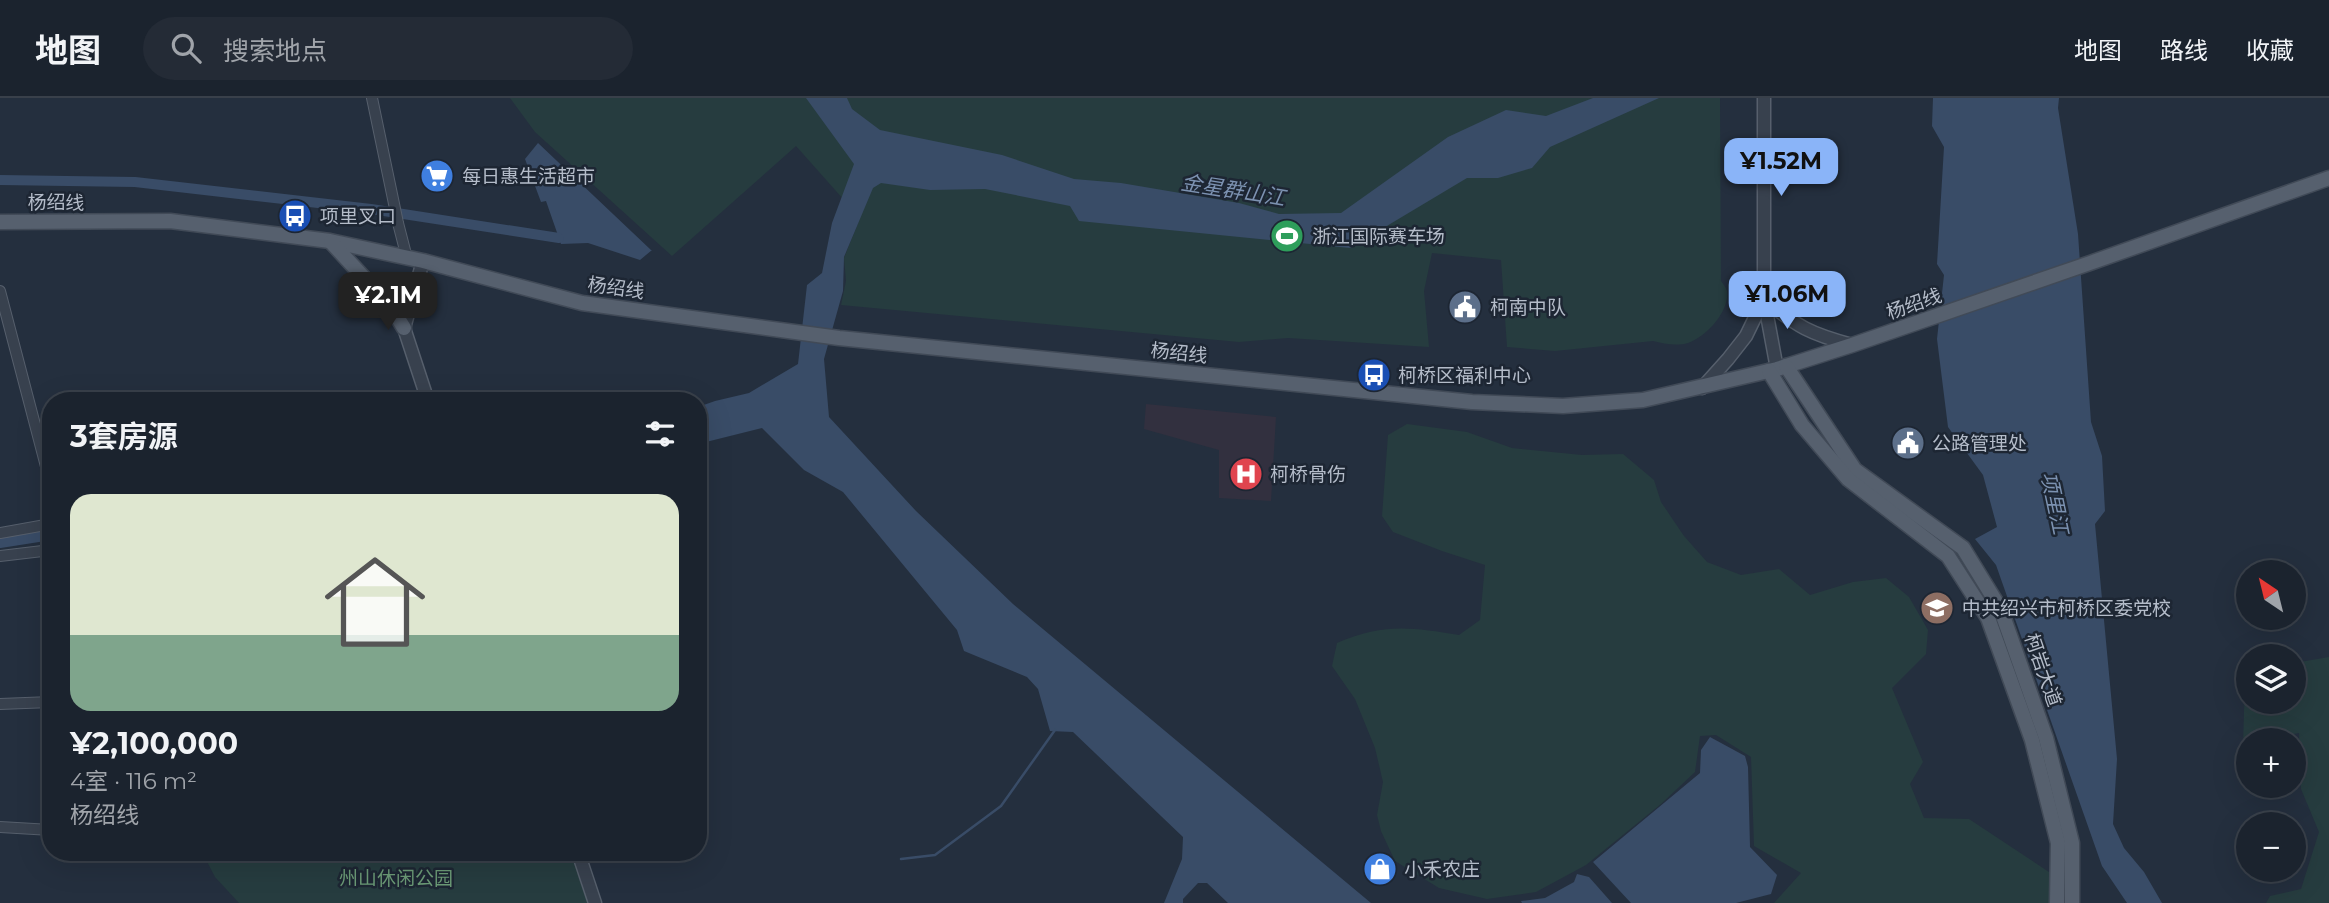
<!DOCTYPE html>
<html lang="zh">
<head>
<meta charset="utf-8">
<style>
  :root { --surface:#1b232e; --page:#242b36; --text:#f1f3f6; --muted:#a0a4aa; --line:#39404a; --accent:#8ab4f8 }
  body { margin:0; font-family:Montserrat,"Noto Sans SC",sans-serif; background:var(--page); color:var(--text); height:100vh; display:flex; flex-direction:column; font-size:26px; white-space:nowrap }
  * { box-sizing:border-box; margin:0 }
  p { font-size:23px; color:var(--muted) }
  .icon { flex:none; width:38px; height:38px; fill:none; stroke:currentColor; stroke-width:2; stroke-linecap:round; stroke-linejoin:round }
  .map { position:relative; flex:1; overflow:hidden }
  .side { position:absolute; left:42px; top:294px; width:665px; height:469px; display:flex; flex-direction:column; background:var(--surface); border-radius:28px; box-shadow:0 7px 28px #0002,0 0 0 2px var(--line) }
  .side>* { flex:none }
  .needle { width:46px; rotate:325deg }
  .controls { position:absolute; left:2236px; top:462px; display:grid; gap:14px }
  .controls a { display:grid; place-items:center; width:70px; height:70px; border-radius:50%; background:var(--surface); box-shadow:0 7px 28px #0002,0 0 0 2px var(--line); font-size:35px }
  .price { position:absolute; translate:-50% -60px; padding:0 16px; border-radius:14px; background:var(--accent); color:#111; font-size:23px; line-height:46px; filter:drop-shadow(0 2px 4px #0008) }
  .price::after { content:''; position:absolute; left:50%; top:42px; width:21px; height:16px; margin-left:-10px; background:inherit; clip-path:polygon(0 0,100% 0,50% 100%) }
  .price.active { background:#222; color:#fff }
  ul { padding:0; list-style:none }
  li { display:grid; align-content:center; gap:14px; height:371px; padding:0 28px }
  li span { display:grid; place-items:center; height:217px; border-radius:21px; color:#555 }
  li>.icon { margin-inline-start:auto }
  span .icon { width:126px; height:126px; fill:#fffc; stroke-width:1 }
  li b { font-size:30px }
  h2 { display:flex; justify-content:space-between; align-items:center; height:84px; padding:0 28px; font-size:30px }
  header { display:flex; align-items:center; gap:42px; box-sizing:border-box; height:98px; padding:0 35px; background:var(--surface); border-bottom:2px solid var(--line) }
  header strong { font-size:33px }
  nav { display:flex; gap:38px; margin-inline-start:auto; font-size:24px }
  .search { width:490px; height:63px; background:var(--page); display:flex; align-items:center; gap:18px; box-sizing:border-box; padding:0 24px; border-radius:38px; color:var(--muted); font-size:26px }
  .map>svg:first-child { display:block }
</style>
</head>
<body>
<header>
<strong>地图</strong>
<div class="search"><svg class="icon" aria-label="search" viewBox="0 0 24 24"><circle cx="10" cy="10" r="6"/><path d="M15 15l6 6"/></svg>搜索地点</div>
<nav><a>地图</a><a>路线</a><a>收藏</a></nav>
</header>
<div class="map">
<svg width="2329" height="805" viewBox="0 0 2329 805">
  <rect width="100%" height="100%" fill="#242f3e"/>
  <polygon fill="#32303f" points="1146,306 1276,319 1271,403 1219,400 1219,352 1144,331"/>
  <g fill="#263c3f">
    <path d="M 510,0 L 1720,0 L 1721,183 C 1723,186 1726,189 1727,193 C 1730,213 1706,239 1688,245 C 1677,248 1664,246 1653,243 L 1555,253 L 1507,249 L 1501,162 L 1432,155 L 1424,193 L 1429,249 L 1288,240 L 1239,244 L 841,207 L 846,183 L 844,160 L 860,120 L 796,48 L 672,158 L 535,34 Z"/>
    <path d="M 1407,326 L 1467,334 L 1512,350 L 1582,357 L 1623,356 L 1654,382 L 1661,404 L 1684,438 L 1707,464 L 1741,477 L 1779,471 L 1810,497 L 1853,484 L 1886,480 L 1909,499 L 1928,532 L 1926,556 L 1892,590 L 1923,664 L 1910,686 L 1924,720 L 1969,721 L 2061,782 L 2077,805 L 1774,805 L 1801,775 L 1754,748 L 1751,659 L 1716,637 L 1700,638 L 1695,674 L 1661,706 L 1586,767 L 1536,794 L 1487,801 L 1439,790 L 1395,763 L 1381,733 L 1377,717 L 1383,684 L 1375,650 L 1355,601 L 1332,568 L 1337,545 C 1383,525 1411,529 1459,537 L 1480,522 L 1485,467 L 1442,453 L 1393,434 L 1382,418 L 1388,337 Z"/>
    <polygon points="2329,559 2329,805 2266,805 2270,798 2301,791 2319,734 2301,691 2299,635 2264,642 2249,642 2249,645 2243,646 2245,583 2249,580 2249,604 2294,604 2294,565"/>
    <polygon points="202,754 573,754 589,805 239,805 215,779"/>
  </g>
  <g fill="#394c67">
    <polygon points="806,0 847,0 852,11 880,32 1002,57 1074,81 1121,85 1239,105 1279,116 1341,115 1448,39 1506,12 1546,18 1593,0 1659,0 1550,49 1532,70 1498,80 1467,80 1350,150 1079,123 1070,108 985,91 930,92 881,85 873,90 844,159 843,193 824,261 829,319 916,413 1013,506 1371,805 1228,805 1207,785 1198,785 1183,801 1183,805 1164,805 1182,761 1183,739 1073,634 1050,633 1038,591 1027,579 964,553 957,532 843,394 804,372 762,330 698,346 698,309 715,303 749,295 798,266 807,187 822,175 832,125 854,66"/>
    <polygon points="1933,0 2059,0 2058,10 2078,136 2091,324 2102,358 2105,413 2095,426 2117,661 2113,726 2124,750 2144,774 2162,805 2127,805 2102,768 1996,467 1975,441 1997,429 1983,377 1948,329 1937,241 1944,177 1937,166 1944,49 1932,28"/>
    <polygon points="538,45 651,152 652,152 640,162 588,145 561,146 546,103 541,104 525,61"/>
    <polygon points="1710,639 1745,658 1748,669 1750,749 1777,777 1771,796 1736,805 1631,805 1593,764 1700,675 1701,652"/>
    <polygon points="1577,776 1589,779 1612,805 1522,805 1521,803 1545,800 1574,784"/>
  </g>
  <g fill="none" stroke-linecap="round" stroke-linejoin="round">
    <polyline stroke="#394c67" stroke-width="2.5" points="901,761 935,757 1001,708 1055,632"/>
    <g stroke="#394c67" stroke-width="10">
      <polyline points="0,82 135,84 371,111 559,140"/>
      <polyline points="0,445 51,437"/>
    </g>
    <defs>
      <g id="minor">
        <polyline points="372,0 398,125 407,160"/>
        <polyline points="0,193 49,380"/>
        <polyline points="0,435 51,426"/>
        <polyline points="0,458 51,452"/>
        <polyline points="0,606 51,604"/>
        <polyline points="0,729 51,732"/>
      </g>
      <g id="tertiary">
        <polyline points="1764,0 1764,201 1777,271"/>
        <polyline points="423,163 404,230 428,303"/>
        <path d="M 1764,201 C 1797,229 1811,236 1852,247"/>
        <polyline points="1702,290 1728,261 1746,238 1764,201"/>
        <polyline points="578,754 595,805"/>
      </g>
      <g id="primary">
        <polyline points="0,124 170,123 330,143 423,163 582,205 839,240 1472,304 1563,308 1643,302 1777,271 1852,247 2090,165 2329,80"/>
        <polyline points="331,144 391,209 404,230"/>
        <polyline points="1786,268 1855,372 1963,450 2001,512 2046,640 2072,745 2072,805"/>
        <polyline points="1769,273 1802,327 1848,381 1948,458 1988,520 2032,642 2058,745 2057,805"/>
      </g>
    </defs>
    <use href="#minor" stroke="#565f6c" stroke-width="12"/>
    <use href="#tertiary" stroke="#565f6c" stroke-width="15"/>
    <use href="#primary" stroke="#414a57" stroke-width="17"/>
    <use href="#minor" stroke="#38414e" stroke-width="10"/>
    <use href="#tertiary" stroke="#38414e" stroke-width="12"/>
    <use href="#primary" stroke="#56606e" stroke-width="14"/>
  </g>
  <defs>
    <symbol id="supermarket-disc" viewBox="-11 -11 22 22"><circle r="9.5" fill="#3f7fe0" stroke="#1d2633"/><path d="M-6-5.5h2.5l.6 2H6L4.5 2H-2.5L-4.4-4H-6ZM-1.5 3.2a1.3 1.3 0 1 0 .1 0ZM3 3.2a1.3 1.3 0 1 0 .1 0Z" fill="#fff"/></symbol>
    <symbol id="bus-disc" viewBox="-11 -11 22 22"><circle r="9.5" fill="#1a4fb4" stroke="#1d2633"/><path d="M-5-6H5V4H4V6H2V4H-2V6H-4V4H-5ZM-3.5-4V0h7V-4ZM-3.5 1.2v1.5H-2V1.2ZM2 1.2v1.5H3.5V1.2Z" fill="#fff"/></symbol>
    <symbol id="stadium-disc" viewBox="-11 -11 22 22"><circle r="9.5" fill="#2e9e5b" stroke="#1d2633"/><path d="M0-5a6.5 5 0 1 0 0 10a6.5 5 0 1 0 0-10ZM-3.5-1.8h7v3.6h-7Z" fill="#fff"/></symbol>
    <symbol id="civic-disc" viewBox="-11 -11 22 22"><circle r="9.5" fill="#5c6f8a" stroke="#1d2633"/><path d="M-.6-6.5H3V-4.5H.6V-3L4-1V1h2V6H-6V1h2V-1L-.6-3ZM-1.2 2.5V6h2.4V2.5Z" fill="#fff"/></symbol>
    <symbol id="hospital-disc" viewBox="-11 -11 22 22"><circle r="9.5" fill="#e0444e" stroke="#1d2633"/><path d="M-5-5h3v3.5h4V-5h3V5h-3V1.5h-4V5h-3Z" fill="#fff"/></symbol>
    <symbol id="university-disc" viewBox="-11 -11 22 22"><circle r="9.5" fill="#8d6e63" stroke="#1d2633"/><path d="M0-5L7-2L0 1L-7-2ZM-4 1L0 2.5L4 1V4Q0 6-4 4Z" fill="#fff"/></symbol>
    <symbol id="shop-disc" viewBox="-11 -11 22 22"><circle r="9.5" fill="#3f7fe0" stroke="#1d2633"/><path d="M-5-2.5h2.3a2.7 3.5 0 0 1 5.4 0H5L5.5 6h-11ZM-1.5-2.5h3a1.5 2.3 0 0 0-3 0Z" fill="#fff"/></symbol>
  </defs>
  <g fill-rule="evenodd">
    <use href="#supermarket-disc" x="418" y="59" width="38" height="38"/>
    <use href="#bus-disc" x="276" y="99" width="38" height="38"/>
    <use href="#stadium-disc" x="1268" y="119" width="38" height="38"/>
    <use href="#civic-disc" x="1446" y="190" width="38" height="38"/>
    <use href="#bus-disc" x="1355" y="258" width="38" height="38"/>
    <use href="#civic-disc" x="1889" y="326" width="38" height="38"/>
    <use href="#hospital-disc" x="1227" y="357" width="38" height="38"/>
    <use href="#university-disc" x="1918" y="491" width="38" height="38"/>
    <use href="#shop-disc" x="1361" y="752" width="38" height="38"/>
  </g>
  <g text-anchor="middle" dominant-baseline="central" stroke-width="5" stroke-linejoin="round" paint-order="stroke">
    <g font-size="19" fill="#b4bcc9" stroke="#1d2633" text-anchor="start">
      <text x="462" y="78">每日惠生活超市</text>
      <text x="320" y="118">项里叉口</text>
      <text x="1312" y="138">浙江国际赛车场</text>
      <text x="1490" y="209">柯南中队</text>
      <text x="1398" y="277">柯桥区福利中心</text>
      <text x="1932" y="345">公路管理处</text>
      <text x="1270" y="376">柯桥骨伤</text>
      <text x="1962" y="510">中共绍兴市柯桥区委党校</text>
      <text x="1404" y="771">小禾农庄</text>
    </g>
    <g font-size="19" fill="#b4bcc9" stroke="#1d2633">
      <text x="56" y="104">杨绍线</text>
      <text transform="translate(616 190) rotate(8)">杨绍线</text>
      <text transform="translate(1914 206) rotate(-19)">杨绍线</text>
      <text transform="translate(1179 255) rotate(6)">杨绍线</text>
      <text transform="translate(2043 572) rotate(71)">柯岩大道</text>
    </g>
    <g font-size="19" fill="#6b9a76" stroke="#1d2633">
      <text x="396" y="780">州山休闲公园</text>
    </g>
    <g font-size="21" font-style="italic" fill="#7c92b1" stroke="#1d2633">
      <text transform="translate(1233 92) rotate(9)">金星群山江</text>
      <text transform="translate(2055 405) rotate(78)">项里江</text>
    </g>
  </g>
</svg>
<div class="controls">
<a><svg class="needle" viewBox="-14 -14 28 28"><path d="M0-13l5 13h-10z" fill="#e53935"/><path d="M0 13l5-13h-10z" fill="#a0a4aa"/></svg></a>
<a><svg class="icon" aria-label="layers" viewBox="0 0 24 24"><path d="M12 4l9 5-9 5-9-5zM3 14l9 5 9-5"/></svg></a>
<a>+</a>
<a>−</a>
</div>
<b class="price" style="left:1781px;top:100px">¥1.52M</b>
<b class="price" style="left:1787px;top:233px">¥1.06M</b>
<b class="price active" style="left:388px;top:234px">¥2.1M</b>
<section class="side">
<h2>3套房源<svg class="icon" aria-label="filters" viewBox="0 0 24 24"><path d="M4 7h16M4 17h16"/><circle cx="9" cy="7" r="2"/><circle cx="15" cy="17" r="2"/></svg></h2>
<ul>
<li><span style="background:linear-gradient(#dfe7d0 65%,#7fa58c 0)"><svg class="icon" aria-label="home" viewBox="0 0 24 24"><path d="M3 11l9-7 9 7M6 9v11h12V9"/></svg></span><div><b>¥2,100,000</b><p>4室 · 116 m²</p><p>杨绍线</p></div></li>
</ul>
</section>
</div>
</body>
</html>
